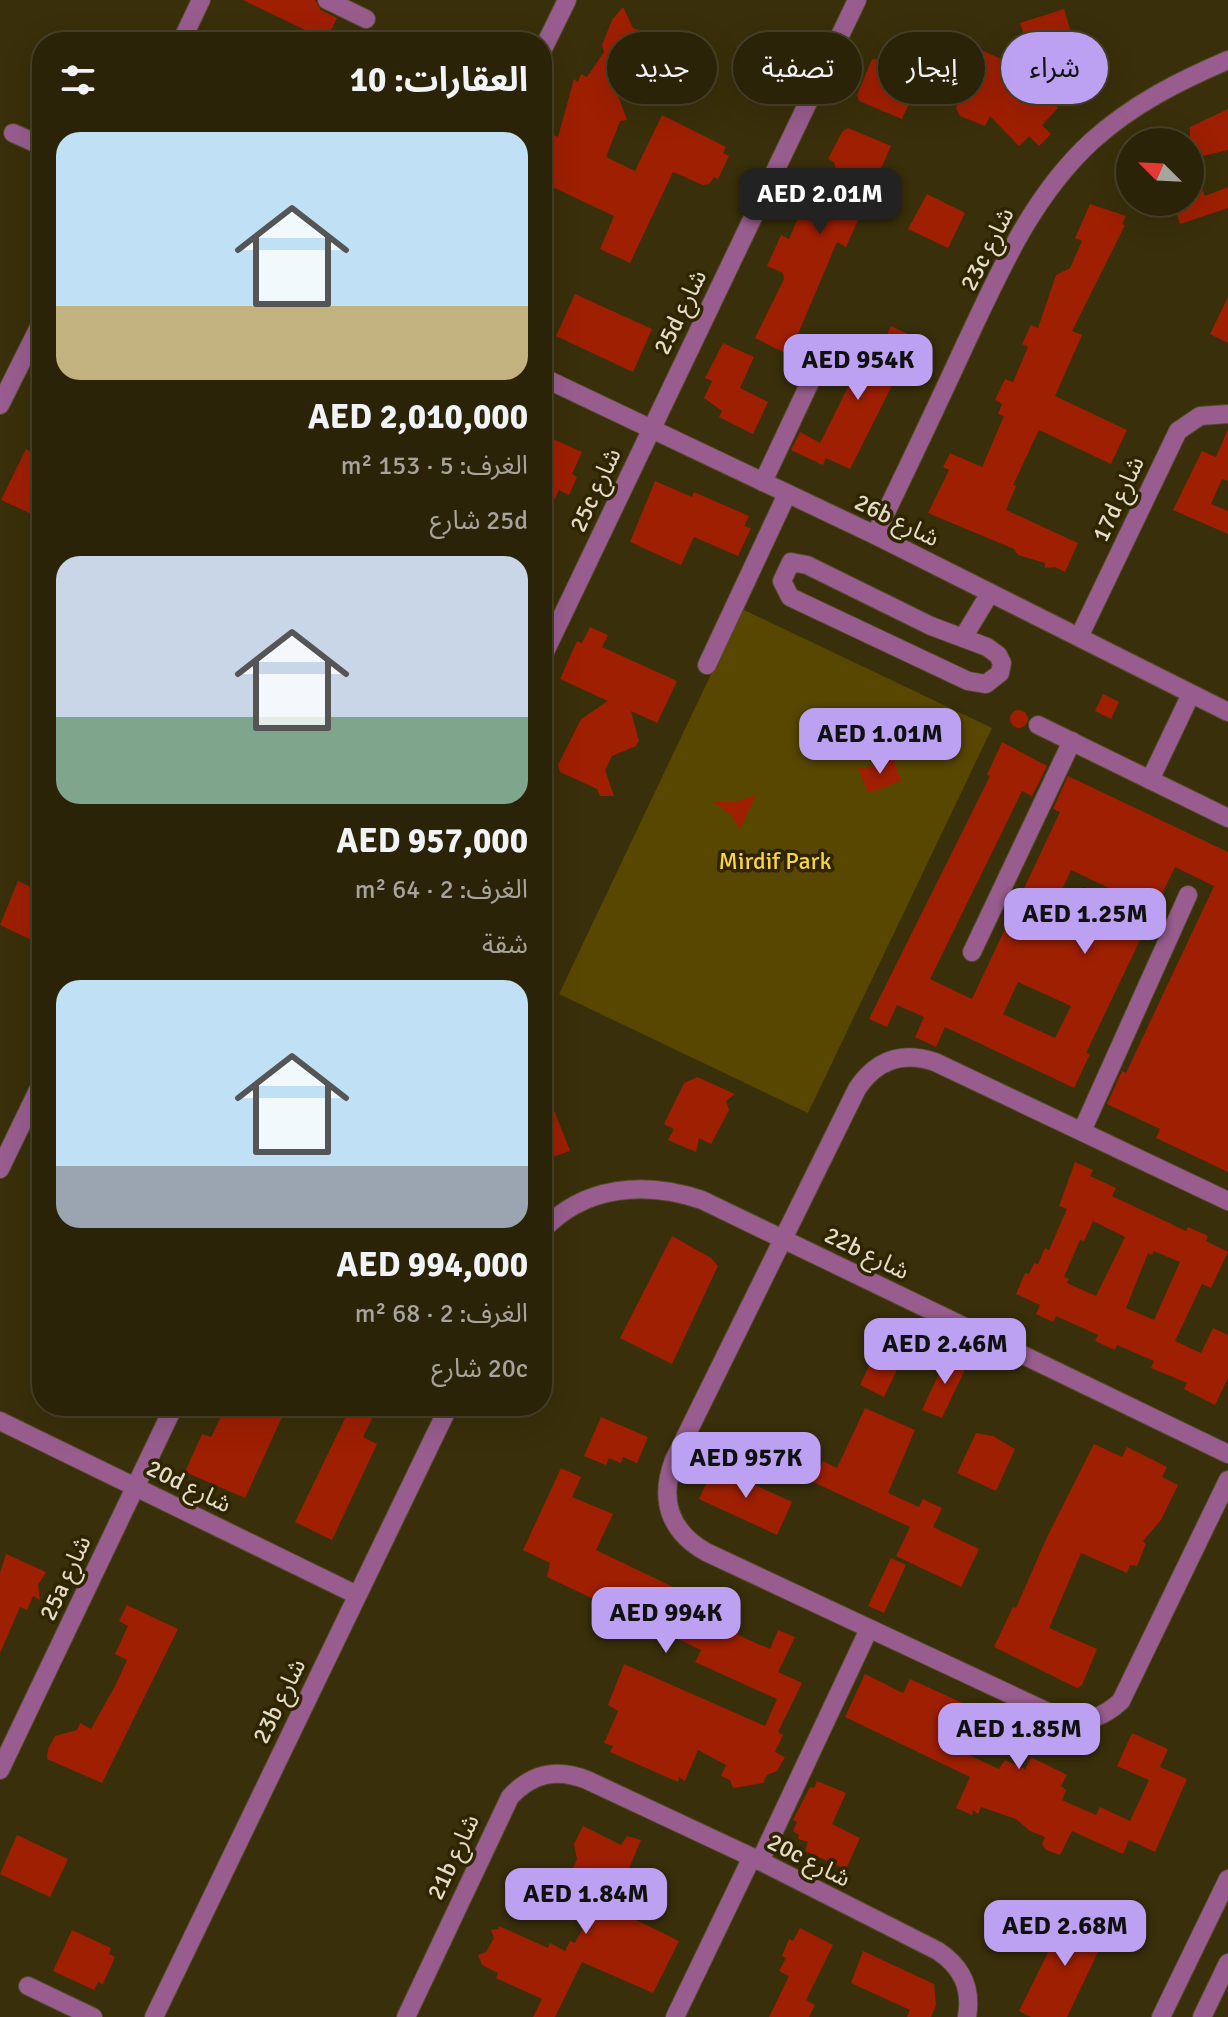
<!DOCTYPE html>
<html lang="ar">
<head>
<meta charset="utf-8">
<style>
  :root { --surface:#2b2308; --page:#332b12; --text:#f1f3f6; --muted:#a6a49c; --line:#474029; --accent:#bca0f2 }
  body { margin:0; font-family:Signika,"Noto Sans Arabic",sans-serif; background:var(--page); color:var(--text); direction:rtl; height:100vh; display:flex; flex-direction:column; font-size:30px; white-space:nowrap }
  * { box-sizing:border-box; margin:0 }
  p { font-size:26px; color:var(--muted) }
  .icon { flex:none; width:44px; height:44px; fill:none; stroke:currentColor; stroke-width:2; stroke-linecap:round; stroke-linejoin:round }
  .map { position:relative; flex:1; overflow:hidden; direction:ltr }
  .panel { position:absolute; left:32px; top:32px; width:520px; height:1384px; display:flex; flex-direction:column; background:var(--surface); border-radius:32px; box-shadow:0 8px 32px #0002,0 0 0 2px var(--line); direction:rtl }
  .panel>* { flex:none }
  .top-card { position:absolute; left:576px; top:32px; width:532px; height:72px; direction:rtl; display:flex; gap:16px }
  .needle { width:52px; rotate:294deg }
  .tools { position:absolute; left:1116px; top:128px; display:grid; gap:16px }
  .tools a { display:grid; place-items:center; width:88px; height:88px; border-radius:50%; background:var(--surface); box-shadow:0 8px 32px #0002,0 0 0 2px var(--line); font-size:40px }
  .price { position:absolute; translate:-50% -68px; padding:0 18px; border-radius:16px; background:var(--accent); color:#111; font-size:26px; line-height:52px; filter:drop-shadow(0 2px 4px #0008) }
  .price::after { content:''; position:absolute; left:50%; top:48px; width:24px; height:18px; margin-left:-12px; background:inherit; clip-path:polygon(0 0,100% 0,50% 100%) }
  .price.selected { background:#222; color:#fff }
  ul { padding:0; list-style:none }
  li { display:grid; align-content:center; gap:16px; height:424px; padding:0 24px }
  li span { display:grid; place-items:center; height:248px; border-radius:24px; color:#555 }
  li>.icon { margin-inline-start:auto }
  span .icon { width:144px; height:144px; fill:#fffc; stroke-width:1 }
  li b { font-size:34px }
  h2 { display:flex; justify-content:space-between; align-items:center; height:96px; padding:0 24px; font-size:34px }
  .chip { padding:0 28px; border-radius:36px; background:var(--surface); box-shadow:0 8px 32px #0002,0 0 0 2px var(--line); font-size:28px; line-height:72px }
  .chip.selected { background:var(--accent); color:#111 }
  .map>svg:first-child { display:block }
</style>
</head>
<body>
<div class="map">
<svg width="1228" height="2017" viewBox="0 0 1228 2017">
  <rect width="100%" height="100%" fill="#392f0a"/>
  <polygon fill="#584701" points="742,609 992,728 808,1113 559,994"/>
  <polygon fill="#021b20" points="1083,887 1100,895 1087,923 1070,916"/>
  <g fill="#9f1f02" fill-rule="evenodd">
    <polygon points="243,0 315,0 321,10 337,18 326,40"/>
    <polygon points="623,7 633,28 668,43 651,81 625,69 616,90 627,120 620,121 606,157 635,171 662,115 726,147 723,153 729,156 718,179 714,177 709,184 703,185 673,172 630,263 600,249 614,216 542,182 542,130 558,137 574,79 578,82 581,74 587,77 604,52 602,45 612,20"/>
    <polygon points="1064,9 1074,42 1032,58 1020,23"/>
    <polygon points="983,51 1015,65 1058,108 1042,125 1051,134 1039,146 1029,136 1019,146 990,116 985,126 960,116 956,108"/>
    <polygon points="884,54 899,60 897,65 921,77 902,119 859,101 857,95 872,59 882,59"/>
    <polygon points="1228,109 1228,150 1190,159 1190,127"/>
    <polygon points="848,128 891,146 846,247 837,242 789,355 755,338 784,279 783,273 767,266 781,235 789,239 811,187 828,196 838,177 834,162 828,159 842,132"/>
    <polygon points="1190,161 1205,196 1228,187 1228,208 1180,224 1173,202 1190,202"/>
    <polygon points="927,194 965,213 948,248 908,229"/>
    <polygon points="1090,204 1126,216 1122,224 1125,225 1072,331 1082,335 1055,396 1127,430 1111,464 1039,430 1013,485 1016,486 1006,510 1078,543 1065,572 1055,567 1045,568 1045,563 1018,555 1014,549 928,513 949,470 943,467 950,453 982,467 1004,416 998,414 1002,404 995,400 1005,379 1013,382 1028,347 1022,344 1031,325 1038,328 1056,275 1070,268 1082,241 1075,238"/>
    <polygon points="575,294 652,329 633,372 556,336"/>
    <polygon points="1228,297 1228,343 1210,334"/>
    <polygon points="891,326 916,338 850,469 826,458 823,465 791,450 800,432 820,443 850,383 827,371 835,355 870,371"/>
    <polygon points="723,343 754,357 740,388 768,402 753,434 719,417 722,411 704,398 712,381 705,378"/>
    <polygon points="1228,429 1228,481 1222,479 1211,504 1228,511 1228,534 1173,510 1202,451 1216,457"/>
    <polygon points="542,434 582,452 572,474 577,477 569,495 559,490 542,524 542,474 547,463 542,461"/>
    <polygon points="26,449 42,459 42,509 38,517 1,500"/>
    <polygon points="655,481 692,497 694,492 749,516 744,526 751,528 738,556 694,537 681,565 630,542"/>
    <polygon points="590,627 608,635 602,647 677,681 657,723 631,711 639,741 636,746 612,756 605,770 614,796 600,796 597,789 560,772 558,765 581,719 608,701 560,679 577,641 582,643"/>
    <polygon points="1103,694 1119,702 1111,719 1095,711"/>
    <circle cx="1019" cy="719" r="9"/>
    <path d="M 1002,742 L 1047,766 L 1032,796 L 1022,791 L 930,979 L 972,999 L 1060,812 L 1053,809 L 1068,776 L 1228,852 L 1228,1172 L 1156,1138 L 1160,1129 L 1107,1104 L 1122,1071 L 1126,1073 L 1214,886 L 1175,867 L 1086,1053 L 1090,1054 L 1074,1088 L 945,1027 L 936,1047 L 915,1037 L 924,1017 L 897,1005 L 887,1027 L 869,1019 L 990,776 L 987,775 ZM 1071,870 L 1124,895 L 1102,939 L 1050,916 ZM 1018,982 L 1071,1006 L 1055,1038 L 1003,1014 Z"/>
    <polygon points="893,757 901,781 868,793 858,768 877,766"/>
    <polygon points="756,795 740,829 730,814 712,801 738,801"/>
    <polygon points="18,881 42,892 42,945 0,925"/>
    <polygon points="697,1077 735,1094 726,1101 729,1110 711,1144 699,1138 696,1152 668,1140 674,1129 664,1124 684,1083"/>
    <polygon points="542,1079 570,1151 547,1159 542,1146"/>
    <path d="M 1075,1162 L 1093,1170 L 1090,1176 L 1116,1188 L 1112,1196 L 1186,1231 L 1188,1227 L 1208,1236 L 1206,1241 L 1228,1252 L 1211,1288 L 1202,1284 L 1175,1341 L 1201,1353 L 1213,1328 L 1228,1335 L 1228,1378 L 1215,1405 L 1184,1389 L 1187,1383 L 1151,1368 L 1154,1361 L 1117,1345 L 1115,1350 L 1095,1341 L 1098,1335 L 1056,1316 L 1053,1322 L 1036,1314 L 1040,1305 L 1016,1294 L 1025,1273 L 1029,1274 L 1034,1263 L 1038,1264 L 1045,1248 L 1049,1250 L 1067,1209 L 1059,1206 ZM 1093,1221 L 1125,1237 L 1096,1296 L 1067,1283 L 1069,1279 L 1064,1277 L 1080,1240 L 1084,1241 ZM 1154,1251 L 1180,1262 L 1154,1320 L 1126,1308 L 1148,1253 L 1152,1255 Z"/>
    <polygon points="672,1236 711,1258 718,1266 672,1364 620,1338"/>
    <polygon points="889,1324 913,1336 884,1397 860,1385"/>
    <polygon points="948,1354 968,1363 942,1418 922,1410"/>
    <polygon points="226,1406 287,1406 245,1498 185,1472 202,1434 211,1437"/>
    <polygon points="351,1406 378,1406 363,1437 377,1444 332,1540 295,1522"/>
    <polygon points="865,1408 915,1430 888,1493 919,1507 923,1499 942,1508 933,1527 979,1549 961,1587 896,1556 910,1527 813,1482 823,1461 837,1468"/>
    <polygon points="601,1417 648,1437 637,1463 623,1457 621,1463 609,1458 606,1465 584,1456"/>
    <polygon points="976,1433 993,1436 1015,1449 996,1491 957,1473"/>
    <polygon points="1094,1444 1122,1457 1127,1447 1167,1467 1162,1477 1178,1485 1161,1520 1143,1541 1146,1544 1137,1566 1130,1565 1127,1573 1081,1553 1049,1628 1097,1649 1082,1685 1077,1688 994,1647 1013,1607 1016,1608 1047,1537"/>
    <polygon points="714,1466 792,1502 777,1535 699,1499"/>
    <polygon points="561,1468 581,1477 572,1497 613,1514 596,1550 694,1597 688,1610 739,1632 738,1635 770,1649 778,1630 795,1637 778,1672 802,1683 778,1732 783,1735 775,1752 785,1757 777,1771 767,1775 763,1783 733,1788 730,1780 721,1776 726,1765 698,1750 685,1781 679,1777 678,1782 610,1752 613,1746 604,1743 618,1711 608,1705 624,1664 765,1726 777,1699 695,1662 701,1650 547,1577 550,1563 523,1550"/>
    <polygon points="6,1554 46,1572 38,1585 40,1600 33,1596 27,1610 20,1607 0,1653 0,1573"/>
    <polygon points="891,1558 906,1565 884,1613 868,1606"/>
    <polygon points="127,1605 178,1629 102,1783 47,1759 48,1749 55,1736 77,1730 80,1723 91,1729 115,1686 127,1660 115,1654 128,1626 119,1621"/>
    <polygon points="865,1674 903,1693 910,1679 965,1704 956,1721 971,1728 960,1751 999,1769 1005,1760 1025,1769 1031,1757 1067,1775 1061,1786 1066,1790 1062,1800 1096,1815 1100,1807 1130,1821 1149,1780 1117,1766 1132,1733 1168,1749 1160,1767 1187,1779 1155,1852 1129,1840 1123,1854 1072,1831 1060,1855 1046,1850 1042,1844 1045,1837 1030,1831 1016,1819 981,1807 978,1814 973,1810 972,1815 956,1808 970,1777 845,1717"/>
    <polygon points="817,1781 846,1793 832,1824 860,1838 846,1869 805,1851 808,1842 798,1839 799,1835 793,1831 797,1822 793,1820 810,1787 814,1788"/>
    <polygon points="583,1826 621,1845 627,1836 641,1840 612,1908 679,1941 653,1993 582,1962 555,2017 533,2017 542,1999 496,1978 498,1973 482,1965 478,1955 486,1952 494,1938 491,1930 498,1929 499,1926 548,1948 550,1943 565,1951 570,1941 575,1943 604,1888 571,1872 577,1859 574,1844"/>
    <polygon points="17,1835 68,1859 50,1897 0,1874"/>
    <polygon points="1068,1912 1082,1919 1084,1915 1108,1931 1067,2017 1031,2017 1019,2011"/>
    <polygon points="800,1928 833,1945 806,2000 815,2005 809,2017 769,2017 789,1976 779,1971 786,1958 782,1956 789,1939 793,1941"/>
    <polygon points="72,1930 111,1948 109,1954 115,1957 103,1984 98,1982 94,1990 53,1971"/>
    <polygon points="863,1951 934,1984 936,2005 931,2017 907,2017 910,2010 851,1983"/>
  </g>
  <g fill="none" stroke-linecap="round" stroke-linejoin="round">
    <defs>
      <g id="minor">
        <polyline points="327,0 366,19"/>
        <polyline points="181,42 201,0"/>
        <polyline points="542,51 567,0"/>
        <polyline points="13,133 42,146"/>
        <polyline points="542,377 875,535 1228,712"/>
        <polyline points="0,405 42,321"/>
        <polyline points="763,482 812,378"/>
        <path d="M 875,535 C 905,473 935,410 964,347 C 999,273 1031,197 1092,141 C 1133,104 1179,81 1228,60"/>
        <polygon points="791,562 807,565 931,626 987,647 998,655 1002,663 1000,673 986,684 968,681 790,597 782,581"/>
        <polyline points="964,636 990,593"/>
        <polyline points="1079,637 1178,431 1200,416 1228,414"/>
        <polyline points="542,658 857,0"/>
        <polyline points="707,665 787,494"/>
        <polyline points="1038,725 1228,818"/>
        <polyline points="1150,780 1191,694"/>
        <polyline points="972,952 1072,741"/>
        <polyline points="1082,1131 1188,895"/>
        <polyline points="0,1169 42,1082"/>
        <path d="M 1228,1201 L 935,1062 C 902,1051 876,1060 857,1089 L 674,1460 C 659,1499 669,1531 706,1552 L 1065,1720 C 1088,1722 1104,1717 1121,1701 L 1228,1480"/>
        <path d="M 542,1231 C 584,1185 646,1181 702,1200 L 1228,1454"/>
        <polyline points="0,1421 357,1595"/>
        <polyline points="0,1770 174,1406"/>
        <polyline points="760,1861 869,1629"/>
        <polyline points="28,1986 93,2017"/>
        <polyline points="154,2017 449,1406"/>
        <path d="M 406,2017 L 510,1797 C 532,1773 557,1768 587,1780 L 760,1861 L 938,1951 C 962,1967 972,1988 967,2017"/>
        <polyline points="675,2017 752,1857"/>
        <polyline points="1161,2017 1228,1879"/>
        <polyline points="1202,2017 1228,1963"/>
      </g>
    </defs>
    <use href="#minor" stroke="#544b29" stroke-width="20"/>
    <use href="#minor" stroke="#985d8e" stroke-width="18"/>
  </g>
  <g text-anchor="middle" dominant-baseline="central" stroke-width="7" stroke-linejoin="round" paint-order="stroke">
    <g font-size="24" fill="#e3ddca" stroke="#2f2500">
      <text transform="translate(987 249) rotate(-63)">23c شارع</text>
      <text transform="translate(680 312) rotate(-64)">25d شارع</text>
      <text transform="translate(595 490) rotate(-65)">25c شارع</text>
      <text transform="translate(1118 499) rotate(-65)">17d شارع</text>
      <text transform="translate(897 520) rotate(26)">26b شارع</text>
      <text transform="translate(867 1253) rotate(26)">22b شارع</text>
      <text transform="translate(189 1486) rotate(26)">20d شارع</text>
      <text transform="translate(65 1578) rotate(-65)">25a شارع</text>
      <text transform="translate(279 1701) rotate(-64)">23b شارع</text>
      <text transform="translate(453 1857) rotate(-65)">21b شارع</text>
      <text transform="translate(809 1860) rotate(27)">20c شارع</text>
    </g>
    <g font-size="24" fill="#fad346" stroke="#2f2500">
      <text x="775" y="861">Mirdif Park</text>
    </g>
  </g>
</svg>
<div class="tools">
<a><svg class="needle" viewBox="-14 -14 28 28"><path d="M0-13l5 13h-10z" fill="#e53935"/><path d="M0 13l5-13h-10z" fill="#a6a49c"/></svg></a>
</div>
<b class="price selected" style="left:820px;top:236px">AED 2.01M</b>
<b class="price" style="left:858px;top:402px">AED 954K</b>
<b class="price" style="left:880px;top:776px">AED 1.01M</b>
<b class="price" style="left:1085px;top:956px">AED 1.25M</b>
<b class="price" style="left:945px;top:1386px">AED 2.46M</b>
<b class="price" style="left:746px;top:1500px">AED 957K</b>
<b class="price" style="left:666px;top:1655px">AED 994K</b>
<b class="price" style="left:1019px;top:1771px">AED 1.85M</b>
<b class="price" style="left:586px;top:1936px">AED 1.84M</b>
<b class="price" style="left:1065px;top:1968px">AED 2.68M</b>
<div class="top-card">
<a class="chip selected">شراء</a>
<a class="chip">إيجار</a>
<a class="chip">تصفية</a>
<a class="chip">جديد</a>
</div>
<section class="panel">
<h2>العقارات: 10<svg class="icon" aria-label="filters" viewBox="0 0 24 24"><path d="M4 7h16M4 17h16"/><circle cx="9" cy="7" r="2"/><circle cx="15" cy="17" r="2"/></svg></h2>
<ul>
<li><span style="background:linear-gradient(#bfe0f5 70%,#c2b280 0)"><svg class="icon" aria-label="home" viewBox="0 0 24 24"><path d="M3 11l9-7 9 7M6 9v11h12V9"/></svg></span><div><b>AED 2,010,000</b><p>الغرف: 5 · 153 m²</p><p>25d شارع</p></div></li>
<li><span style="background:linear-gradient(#c9d6e8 65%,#7fa58c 0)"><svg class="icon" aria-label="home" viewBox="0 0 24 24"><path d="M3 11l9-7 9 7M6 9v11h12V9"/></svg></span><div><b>AED 957,000</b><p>الغرف: 2 · 64 m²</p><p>شقة</p></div></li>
<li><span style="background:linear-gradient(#bfe0f5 75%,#9aa5b1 0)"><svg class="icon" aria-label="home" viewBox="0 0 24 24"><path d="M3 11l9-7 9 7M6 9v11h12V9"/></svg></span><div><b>AED 994,000</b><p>الغرف: 2 · 68 m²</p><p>20c شارع</p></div></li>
</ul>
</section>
</div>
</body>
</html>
